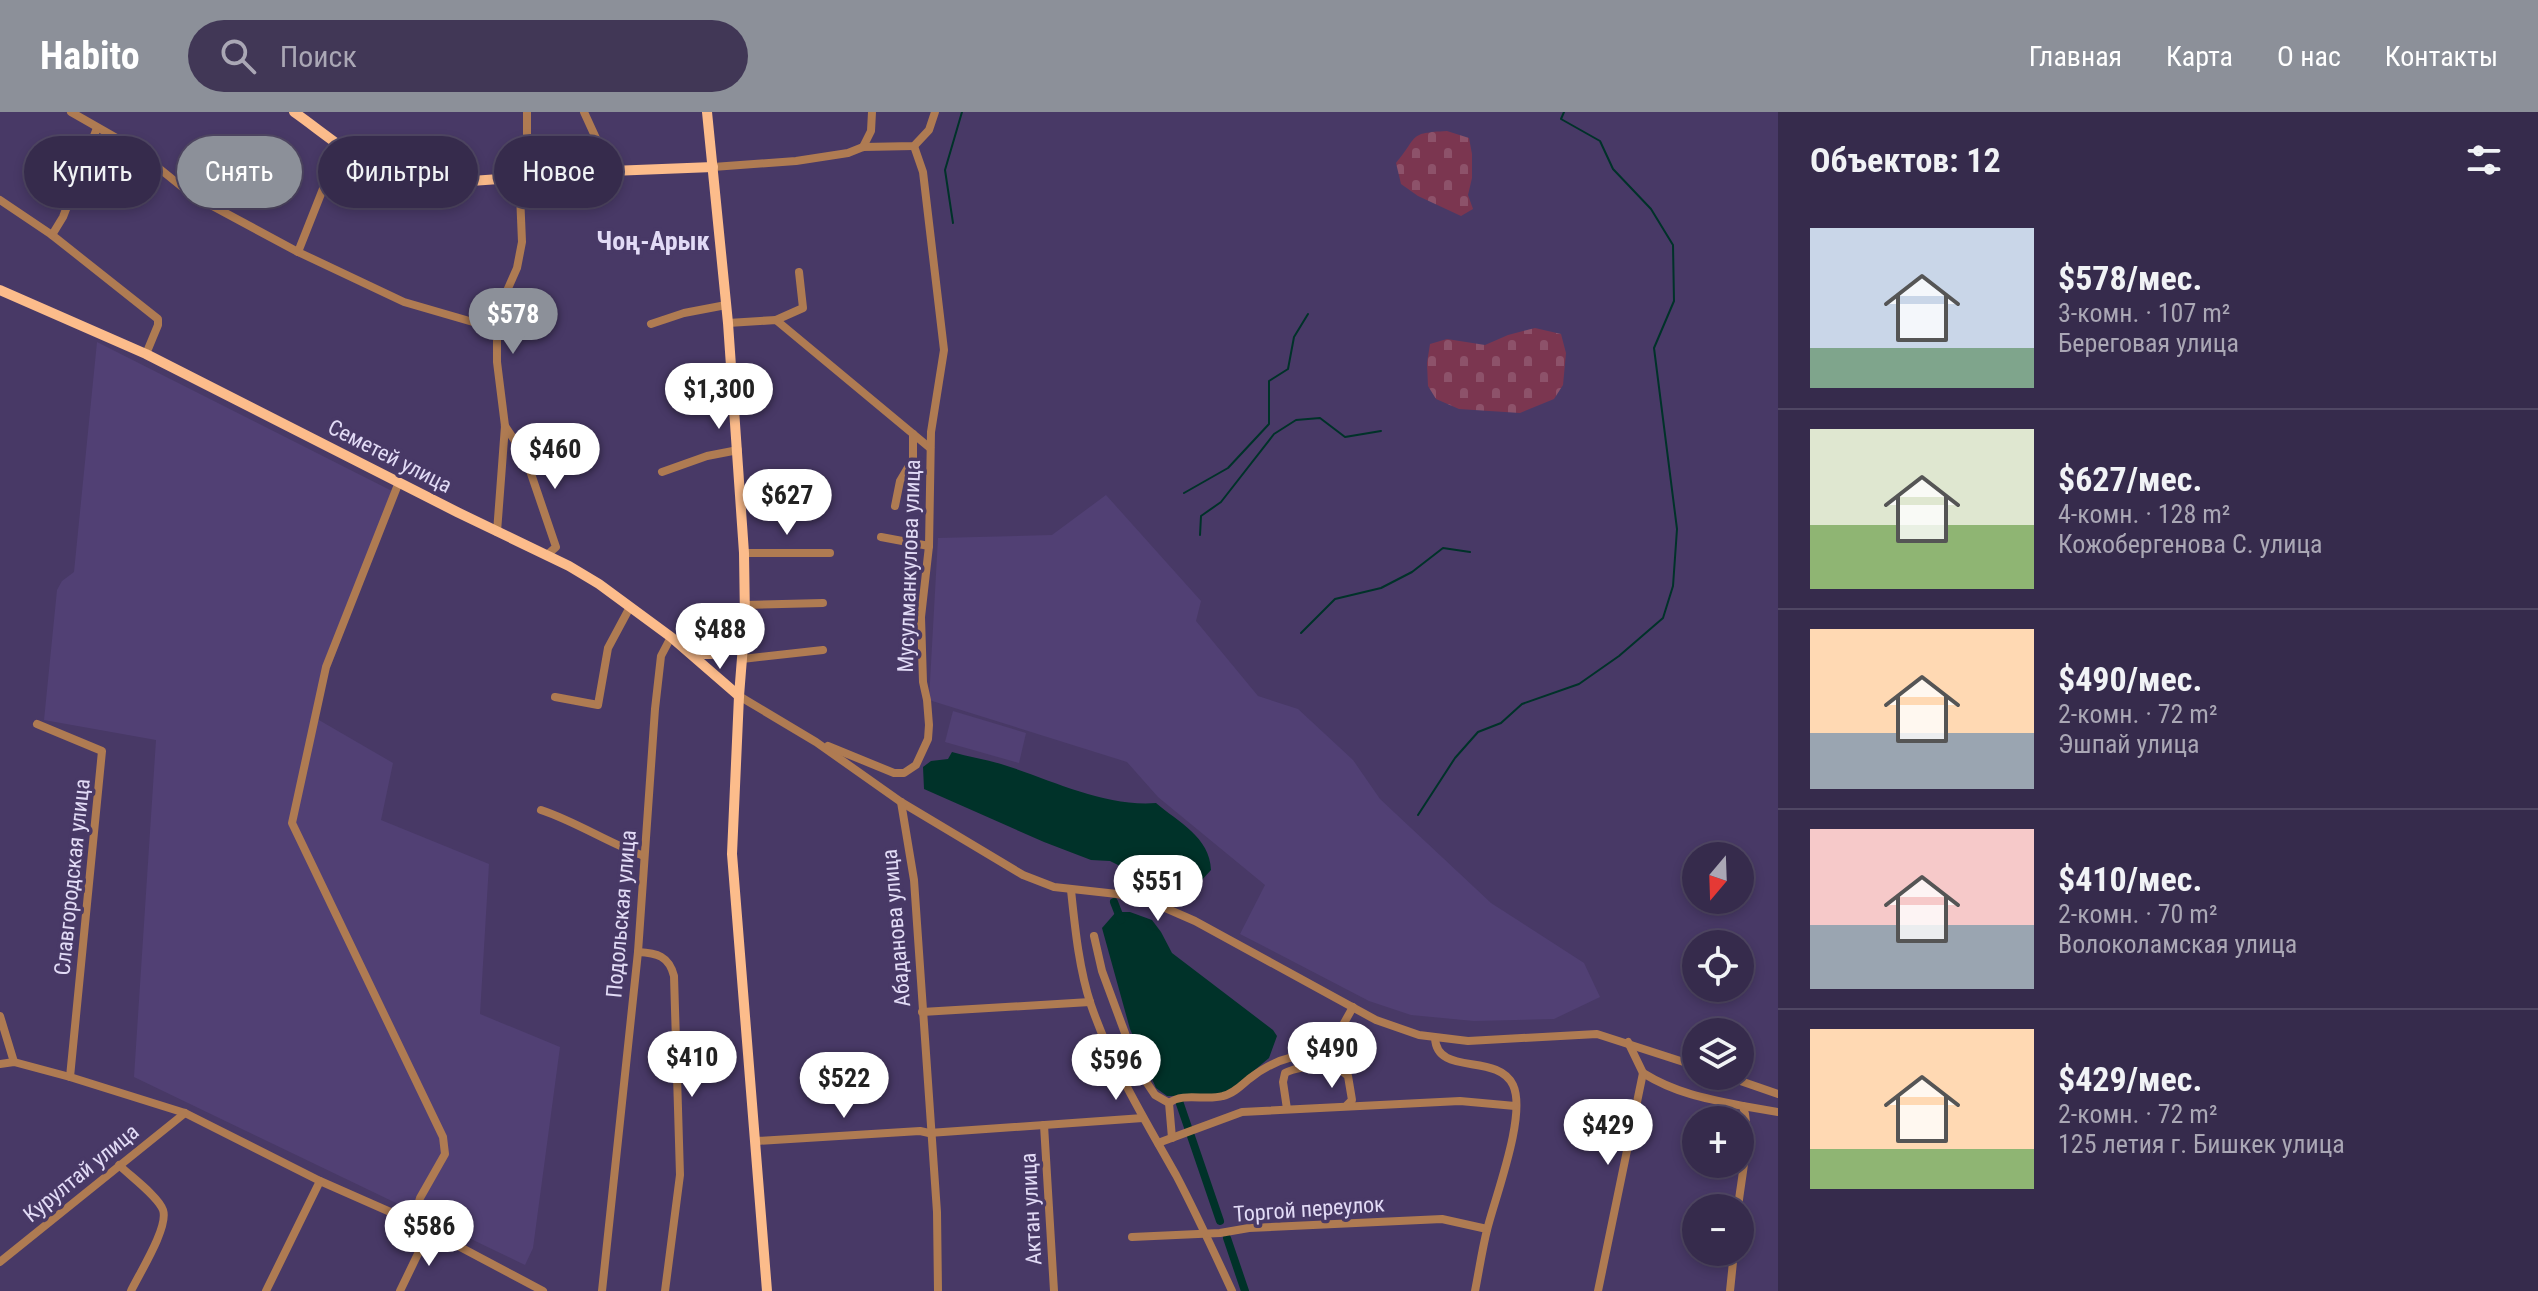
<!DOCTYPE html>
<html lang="ru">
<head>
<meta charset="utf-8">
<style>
  :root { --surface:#362b4c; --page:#413756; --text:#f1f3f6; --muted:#aaa7b5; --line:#504764; --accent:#8c9099 }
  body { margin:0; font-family:"Roboto Condensed",sans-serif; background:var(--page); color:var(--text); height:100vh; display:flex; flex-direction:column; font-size:30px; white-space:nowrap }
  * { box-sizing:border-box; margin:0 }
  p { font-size:26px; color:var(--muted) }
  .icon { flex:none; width:44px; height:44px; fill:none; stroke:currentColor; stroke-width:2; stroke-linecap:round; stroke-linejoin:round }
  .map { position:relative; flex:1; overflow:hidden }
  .panel { display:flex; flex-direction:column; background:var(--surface); width:760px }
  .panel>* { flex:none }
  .guide { position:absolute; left:24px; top:24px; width:760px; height:72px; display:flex; gap:16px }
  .needle { width:52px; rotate:199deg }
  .tools { position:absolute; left:1682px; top:730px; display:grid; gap:16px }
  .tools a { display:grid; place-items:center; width:72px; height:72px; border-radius:50%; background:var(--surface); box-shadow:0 4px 12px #0003,0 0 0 2px var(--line); font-size:40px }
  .price { position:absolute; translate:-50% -68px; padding:0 18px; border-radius:28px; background:#fff; color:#222; font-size:26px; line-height:52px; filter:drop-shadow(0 2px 4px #0008) }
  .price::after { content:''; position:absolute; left:50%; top:48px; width:24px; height:18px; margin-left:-12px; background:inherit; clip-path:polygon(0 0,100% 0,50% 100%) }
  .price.selected { background:var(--accent); color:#fff }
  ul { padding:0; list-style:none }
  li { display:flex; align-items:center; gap:24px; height:200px; padding:0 32px }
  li+li { border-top:2px solid var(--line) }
  li span { display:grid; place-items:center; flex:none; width:224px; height:160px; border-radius:0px; color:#555 }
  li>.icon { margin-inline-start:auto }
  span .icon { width:96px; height:96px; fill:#fffc; stroke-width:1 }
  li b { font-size:34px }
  h2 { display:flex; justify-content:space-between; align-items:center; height:96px; padding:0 32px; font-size:34px }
  .chip { padding:0 28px; border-radius:36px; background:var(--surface); box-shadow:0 4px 12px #0003,0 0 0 2px var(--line); font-size:28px; line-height:72px }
  .chip.selected { background:var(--accent); color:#fff }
  header { display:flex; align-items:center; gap:48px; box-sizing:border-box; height:112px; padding:0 40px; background:var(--accent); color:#fff }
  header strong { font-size:38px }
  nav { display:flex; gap:44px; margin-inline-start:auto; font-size:28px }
  .search { width:560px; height:72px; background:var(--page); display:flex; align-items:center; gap:20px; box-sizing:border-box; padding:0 28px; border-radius:44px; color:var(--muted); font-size:30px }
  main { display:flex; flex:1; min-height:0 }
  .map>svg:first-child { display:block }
</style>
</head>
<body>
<header>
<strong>Habito</strong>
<div class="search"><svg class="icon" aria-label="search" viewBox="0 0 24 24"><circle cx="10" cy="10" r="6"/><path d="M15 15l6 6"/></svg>Поиск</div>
<nav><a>Главная</a><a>Карта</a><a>О нас</a><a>Контакты</a></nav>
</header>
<main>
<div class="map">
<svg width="1778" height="1179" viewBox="0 0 1778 1179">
  <defs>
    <pattern id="cemetery-stones" width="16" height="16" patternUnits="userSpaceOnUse" patternTransform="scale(2)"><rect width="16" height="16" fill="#7b3650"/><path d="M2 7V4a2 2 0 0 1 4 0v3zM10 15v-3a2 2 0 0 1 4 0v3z" fill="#8d526a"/></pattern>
  </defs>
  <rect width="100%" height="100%" fill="#483966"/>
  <g fill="#514074">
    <polygon points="97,230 396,381 312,604 393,651 381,708 489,752 480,902 560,935 533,1136 525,1153 134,965 156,628 44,608 57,478 62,469 74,460"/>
    <polygon points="1106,383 1201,489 1196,509 1258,584 1298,597 1353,648 1380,687 1491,791 1584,851 1600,885 1554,907 1474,909 1411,903 1369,889 1240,822 1265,773 1158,685 1127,650 929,588 938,426 1052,423"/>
    <polygon points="953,599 1026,621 1019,651 945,630"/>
  </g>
  <g fill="url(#cemetery-stones)">
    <path d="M 1447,19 L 1469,26 L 1472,42 L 1472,66 L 1468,83 L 1473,97 L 1461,104 L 1418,84 L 1401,72 L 1396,51 C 1419,24 1407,21 1447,19 Z"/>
    <polygon points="1535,216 1561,222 1566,241 1563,273 1554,287 1520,301 1459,297 1436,287 1428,274 1427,251 1430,232 1447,227 1485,233 1508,223"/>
  </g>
  <g fill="#003229">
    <path d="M 952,640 C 968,645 985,647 1001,652 C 1050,667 1103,695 1156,691 C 1178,710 1210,725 1211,758 L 1200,770 L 1179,770 L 1169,758 L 1155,759 L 1135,750 L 1124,756 L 1110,749 L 1091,748 L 1044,730 L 924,677 L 923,655 L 931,649 L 948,647 Z"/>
    <polygon points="1116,800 1130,800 1152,808 1161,820 1172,841 1273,918 1277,924 1269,946 1230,979 1216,984 1167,984 1156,976 1130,917 1102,816"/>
  </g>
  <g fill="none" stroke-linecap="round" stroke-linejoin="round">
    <g stroke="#003229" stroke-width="2">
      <polyline points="953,111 945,58 962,0"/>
      <polyline points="1184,381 1228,356 1269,312 1269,269 1288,257 1294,225 1308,202"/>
      <polyline points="1200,423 1201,404 1221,390 1274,322 1296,308 1320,306 1345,325 1381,319"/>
      <polyline points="1301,521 1335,487 1381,476 1412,460 1443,436 1470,440"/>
      <polyline points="1418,703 1455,646 1478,620 1501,611 1522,592 1579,572 1619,544 1663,506 1673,474 1677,417 1654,236 1674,189 1673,133 1651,97 1613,57 1600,29 1561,7 1564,0"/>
    </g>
    <g stroke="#003229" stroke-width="8">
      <polyline points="1123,764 1124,756"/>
      <polyline points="1114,790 1121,808"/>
      <polyline points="1179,989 1220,1109"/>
      <polyline points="1227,1126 1245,1179"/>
    </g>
    <g stroke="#af7b52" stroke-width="8">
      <polyline points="71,0 134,36 192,83 298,140 404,190 497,217"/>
      <polyline points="584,0 611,59"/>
      <polyline points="863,35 871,19 872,0"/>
      <polyline points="713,55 796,49 848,41 863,35 914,34 929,18 935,0"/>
      <polyline points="0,88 52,123 158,207 158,213 146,242"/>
      <polyline points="52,123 63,105 97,16"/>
      <polyline points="298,140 332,54 344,35"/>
      <polyline points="776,208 803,196 799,160"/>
      <polyline points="728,211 776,208 930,336"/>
      <polyline points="651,212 684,201 726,193"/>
      <polyline points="505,314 525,344 556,435 547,443"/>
      <polyline points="662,360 707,344 738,338"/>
      <polyline points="399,370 326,555 292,711 443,1025 445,1042 420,1086 413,1110"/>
      <polyline points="895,394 900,369 913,347 913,322"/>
      <polyline points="497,420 505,314 497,250 497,217 502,190 517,156 522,130 520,82 527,66 527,0"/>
      <polyline points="881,425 929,434"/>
      <polyline points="744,441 830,441"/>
      <polyline points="745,493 823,491"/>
      <polyline points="742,547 823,538"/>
      <polyline points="739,584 816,630 901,690 1023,763 1054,775 1117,782 1163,795 1195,809 1376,908 1419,923 1468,929 1597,922 1696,954"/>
      <polyline points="555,585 598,593 608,536 630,495"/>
      <polyline points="37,612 102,639 70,965"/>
      <polyline points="828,634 894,661 904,661 916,653 928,627 929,613 927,588 923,570 921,505 929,434 931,320 944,238 923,60 914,34"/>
      <polyline points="901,690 914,768 937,1100 938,1179"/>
      <path d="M 541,698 C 577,710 608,731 644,744"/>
      <path d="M 1071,778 C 1075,816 1079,857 1091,893 C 1112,954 1145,1008 1176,1063 C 1196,1101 1214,1140 1232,1179"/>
      <polyline points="1094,824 1102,859 1139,959 1155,983 1169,991 1172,1026"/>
      <path d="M 638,840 C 657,841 669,844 674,864 L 680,1063 L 665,1179"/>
      <polyline points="922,900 1090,890"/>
      <polyline points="0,904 14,950"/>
      <path d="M 1435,926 C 1437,965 1497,940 1513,973 C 1527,1003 1495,1085 1487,1118 C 1482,1138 1479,1159 1475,1179"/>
      <polyline points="0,952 14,950 70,965 185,1001 320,1069 413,1110 543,1179"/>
      <path d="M 1643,961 C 1675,981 1707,987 1743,994 C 1752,1022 1741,1066 1738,1096"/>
      <polyline points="1726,964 1778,982"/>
      <path d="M 1169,991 C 1183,980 1206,989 1223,984 C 1233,982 1242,973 1249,967 C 1272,949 1297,939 1325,945 L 1353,895"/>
      <polyline points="1743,994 1778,1000"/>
      <path d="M 1287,997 L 1283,970 L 1285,961 C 1299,953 1309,959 1325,945 L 1348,964 L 1352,988 L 1347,993"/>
      <polyline points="1044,1013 1054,1179"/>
      <polyline points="756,1029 920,1019 929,1021 1143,1006"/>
      <polyline points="1158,1031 1242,1000 1460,989 1515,994"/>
      <path d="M 119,1053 C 130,1064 158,1084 163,1098 C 169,1115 139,1162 131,1179"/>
      <polyline points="1132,1125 1220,1121 1249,1116 1442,1107 1487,1117"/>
      <polyline points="0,1150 185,1001"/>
      <polyline points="266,1179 320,1069"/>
      <polyline points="400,1179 429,1119"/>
      <polyline points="602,1179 638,840 655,597 661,544 671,525"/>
      <polyline points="1598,1179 1643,961 1628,930"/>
      <polyline points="1730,1179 1734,1140"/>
    </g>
    <g stroke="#fcbc8b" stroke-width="10">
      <path d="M 294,0 C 321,19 363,54 392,65 C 404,69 417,70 429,72 L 611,59 L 713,55"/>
      <polyline points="707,0 728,211 744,441 745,508 739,584 732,742 767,1179"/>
      <polyline points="0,178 146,242 457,400 569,454 599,472 671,525 739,584"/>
      <path d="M 691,539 C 713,546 727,541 744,527"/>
    </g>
  </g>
  <g text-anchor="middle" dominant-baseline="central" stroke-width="7" stroke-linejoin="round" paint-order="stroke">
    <g font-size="22" fill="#e2dbf6" stroke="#483966">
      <text transform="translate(390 344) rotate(27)">Семетей улица</text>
      <text transform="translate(909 454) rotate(-88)">Мусулманкулова улица</text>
      <text transform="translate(72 765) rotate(-84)">Славгородская улица</text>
      <text transform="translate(621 802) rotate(-85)">Подольская улица</text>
      <text transform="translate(896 816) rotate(-95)">Абаданова улица</text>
      <text transform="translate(81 1061) rotate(-39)">Курултай улица</text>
      <text transform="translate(1031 1097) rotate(-93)">Актан улица</text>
      <text transform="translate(1309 1097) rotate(-4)">Торгой переулок</text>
    </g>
    <g font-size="26" font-weight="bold" fill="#e2dbf6" stroke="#483966">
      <text x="653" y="129">Чоң-Арык</text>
    </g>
  </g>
</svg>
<div class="tools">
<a><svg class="needle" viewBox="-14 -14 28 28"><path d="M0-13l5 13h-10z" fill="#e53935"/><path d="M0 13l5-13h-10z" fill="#aaa7b5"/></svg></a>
<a><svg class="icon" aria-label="locate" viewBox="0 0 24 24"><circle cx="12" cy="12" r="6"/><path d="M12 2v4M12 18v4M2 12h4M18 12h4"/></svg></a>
<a><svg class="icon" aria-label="layers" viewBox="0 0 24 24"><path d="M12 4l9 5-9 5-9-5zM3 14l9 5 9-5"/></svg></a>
<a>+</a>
<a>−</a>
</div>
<b class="price selected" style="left:513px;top:244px">$578</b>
<b class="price" style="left:719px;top:319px">$1,300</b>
<b class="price" style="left:555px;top:379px">$460</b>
<b class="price" style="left:787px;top:425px">$627</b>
<b class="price" style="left:720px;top:559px">$488</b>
<b class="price" style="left:1158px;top:811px">$551</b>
<b class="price" style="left:1332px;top:978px">$490</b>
<b class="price" style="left:692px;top:987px">$410</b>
<b class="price" style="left:1116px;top:990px">$596</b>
<b class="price" style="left:844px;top:1008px">$522</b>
<b class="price" style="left:1608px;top:1055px">$429</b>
<b class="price" style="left:429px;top:1156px">$586</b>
<div class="guide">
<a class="chip">Купить</a>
<a class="chip selected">Снять</a>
<a class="chip">Фильтры</a>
<a class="chip">Новое</a>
</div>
</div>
<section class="panel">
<h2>Объектов: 12<svg class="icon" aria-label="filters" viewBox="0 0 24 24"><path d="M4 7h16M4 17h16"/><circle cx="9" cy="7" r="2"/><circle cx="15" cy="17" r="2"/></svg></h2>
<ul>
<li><span style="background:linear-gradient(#c9d6e8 75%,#7fa58c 0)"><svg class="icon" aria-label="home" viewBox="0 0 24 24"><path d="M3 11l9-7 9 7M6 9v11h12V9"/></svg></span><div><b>$578/мес.</b><p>3-комн. · 107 m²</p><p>Береговая улица</p></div></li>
<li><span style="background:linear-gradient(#dfe7d0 60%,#8fb573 0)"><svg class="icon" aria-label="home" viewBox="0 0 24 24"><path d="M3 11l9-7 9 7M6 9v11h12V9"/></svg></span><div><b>$627/мес.</b><p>4-комн. · 128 m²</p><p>Кожобергенова С. улица</p></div></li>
<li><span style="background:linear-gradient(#ffd9b3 65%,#9aa5b1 0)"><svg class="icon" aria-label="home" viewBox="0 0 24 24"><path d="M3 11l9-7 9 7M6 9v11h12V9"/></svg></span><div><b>$490/мес.</b><p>2-комн. · 72 m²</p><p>Эшпай улица</p></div></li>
<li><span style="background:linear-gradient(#f6c9c9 60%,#9aa5b1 0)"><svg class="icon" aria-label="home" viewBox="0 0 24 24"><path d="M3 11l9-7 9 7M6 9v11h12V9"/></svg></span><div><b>$410/мес.</b><p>2-комн. · 70 m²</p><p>Волоколамская улица</p></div></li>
<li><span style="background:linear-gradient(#ffd9b3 75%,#8fb573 0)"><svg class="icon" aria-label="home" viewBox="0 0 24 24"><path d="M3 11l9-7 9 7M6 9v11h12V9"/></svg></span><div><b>$429/мес.</b><p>2-комн. · 72 m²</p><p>125 летия г. Бишкек улица</p></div></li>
</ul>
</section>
</main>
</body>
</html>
